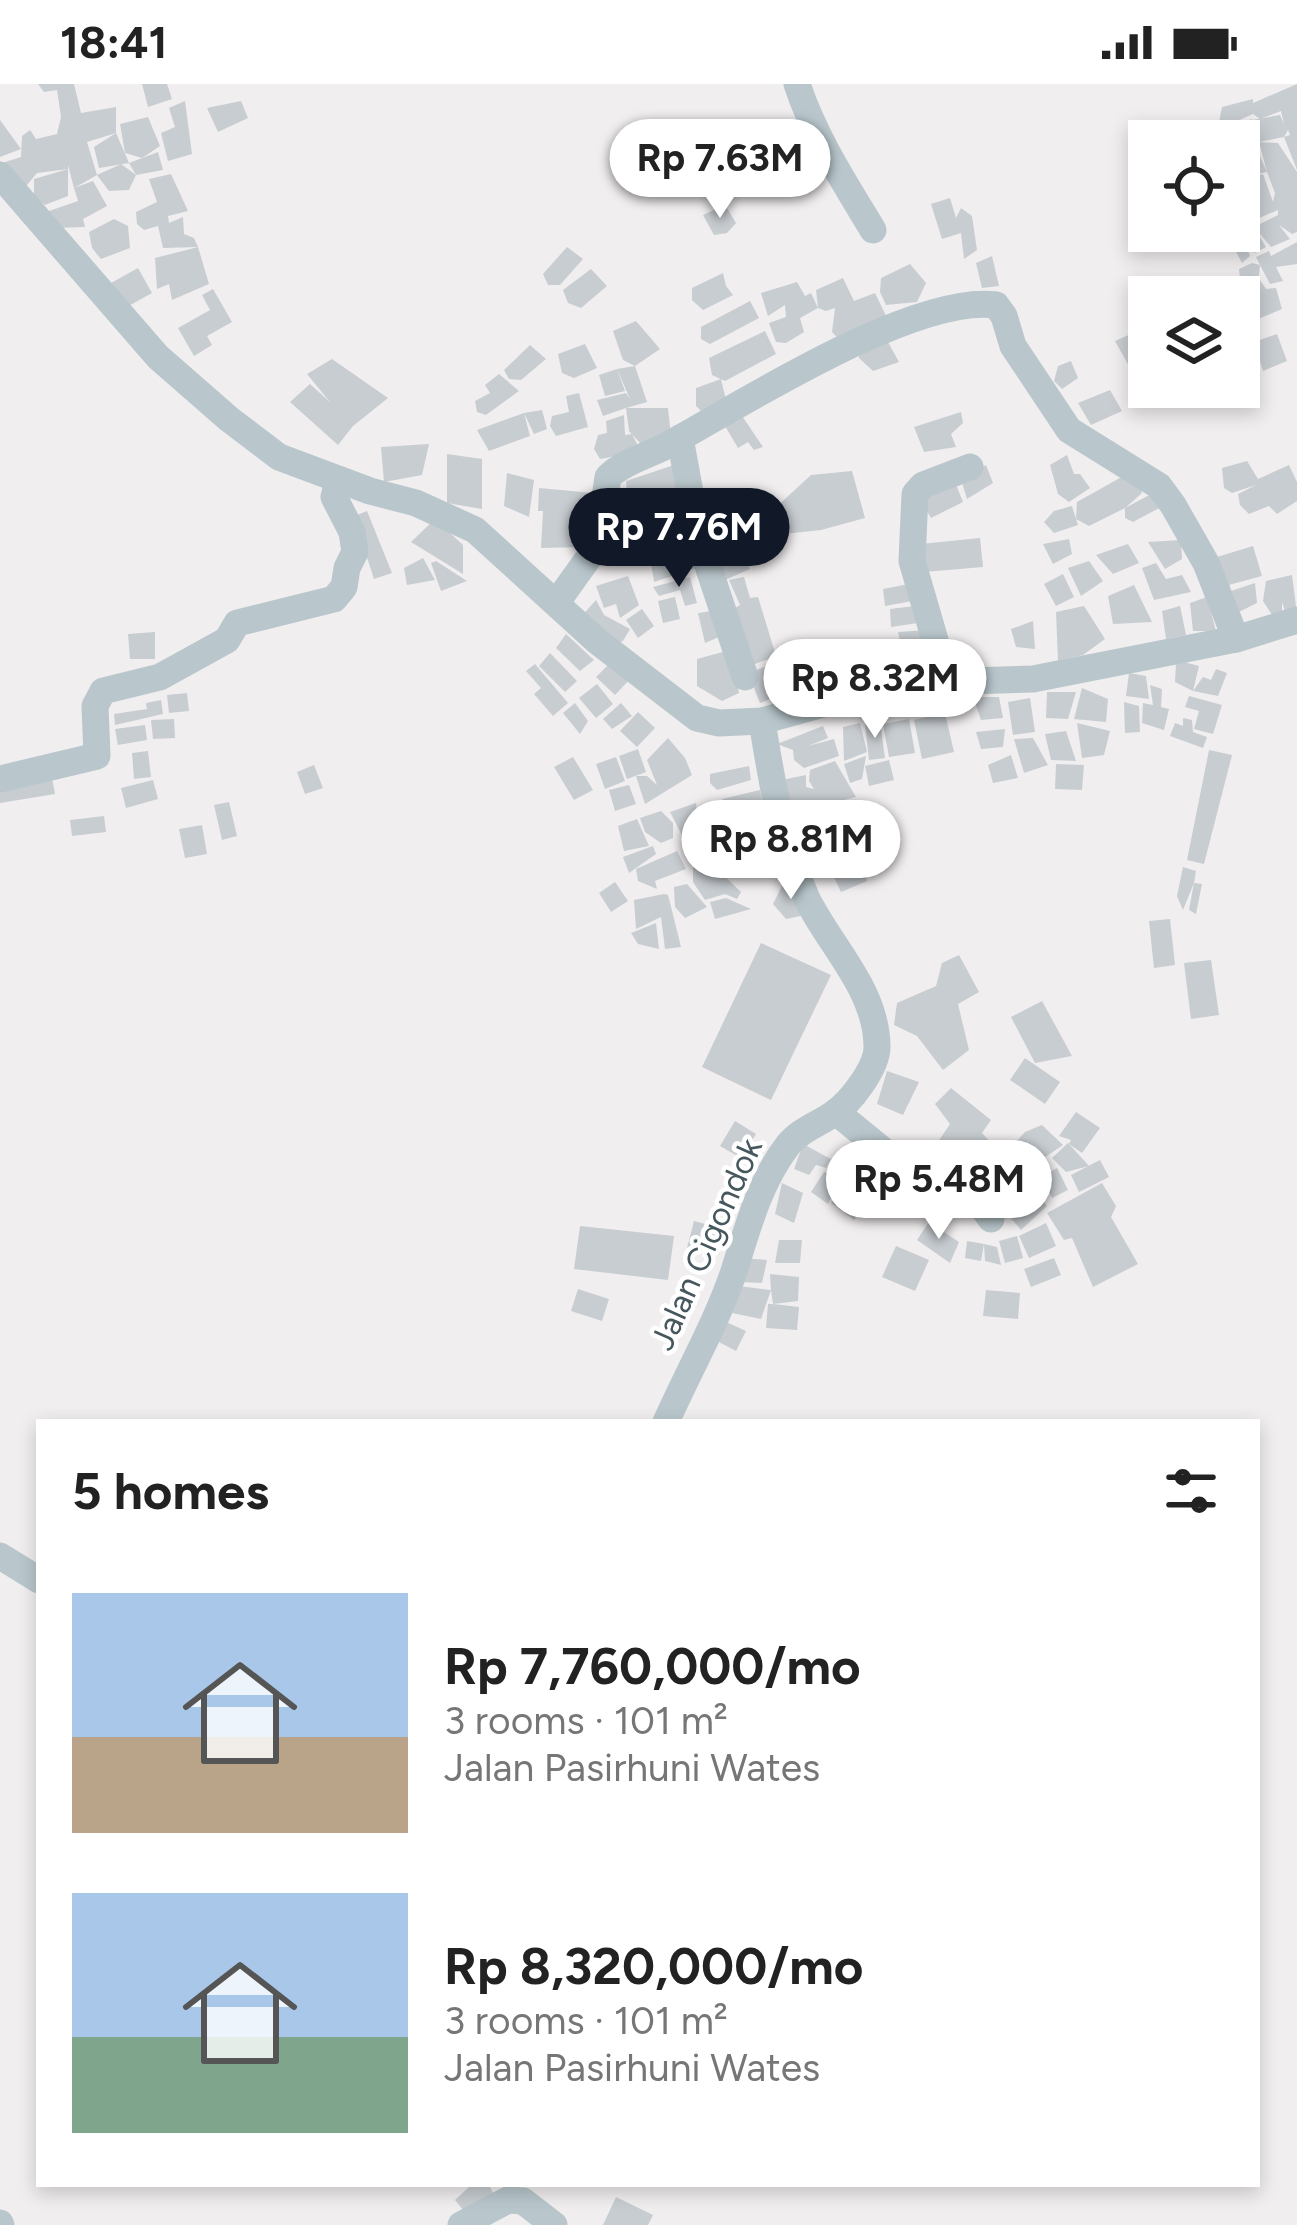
<!DOCTYPE html>
<html lang="en">
<head>
<meta charset="utf-8">
<style>
  :root { --surface:#fff; --page:#f6f6f6; --text:#222; --muted:#767676; --accent:#111827 }
  body { margin:0; font-family:Figtree,sans-serif; background:var(--page); color:var(--text); height:100vh; display:flex; flex-direction:column; font-size:45px; white-space:nowrap }
  * { box-sizing:border-box; margin:0 }
  p { font-size:39px; color:var(--muted) }
  .icon { flex:none; width:66px; height:66px; fill:none; stroke:currentColor; stroke-width:2; stroke-linecap:round; stroke-linejoin:round }
  .map { position:relative; flex:1; overflow:hidden }
  .side { position:absolute; left:36px; top:1335px; width:1224px; height:768px; display:flex; flex-direction:column; background:var(--surface); border-radius:0px; box-shadow:0 6px 18px #0003 }
  .side>* { flex:none }
  .controls { position:absolute; left:1128px; top:36px; display:grid; gap:24px }
  .controls a { display:grid; place-items:center; width:132px; height:132px; border-radius:0px; background:var(--surface); box-shadow:0 6px 18px #0003; font-size:60px }
  .price { position:absolute; translate:-50% -102px; padding:0 27px; border-radius:42px; background:#fff; color:#222; font-size:39px; line-height:78px; filter:drop-shadow(0 3px 6px #0008) }
  .price::after { content:''; position:absolute; left:50%; top:72px; width:36px; height:27px; margin-left:-18px; background:inherit; clip-path:polygon(0 0,100% 0,50% 100%) }
  .price.current { background:var(--accent); color:#fff }
  ul { padding:0; list-style:none }
  li { display:flex; align-items:center; gap:36px; height:300px; padding:0 36px }
  li span { display:grid; place-items:center; flex:none; width:336px; height:240px; border-radius:0px; color:#555 }
  li>.icon { margin-inline-start:auto }
  span .icon { width:144px; height:144px; fill:#fffc; stroke-width:1 }
  li b { font-size:51px }
  h2 { display:flex; justify-content:space-between; align-items:center; height:144px; padding:0 36px; font-size:51px }
  .status { display:flex; justify-content:space-between; align-items:center; height:84px; padding:0 60px; background:var(--surface); direction:ltr }
  .status svg { height:33px; fill:currentColor }
  .map>svg:first-child { display:block }
</style>
</head>
<body>
<div class="status"><b>18:41</b><svg viewBox="0 0 49 12"><path d="M0 12V9h3v3zM5 12V6h3v6zM10 12V3h3v9zM15 12V0h3v12zM26 1h20v11H26zM47 4h2v5h-2z"/></svg></div>
<div class="map">
<svg width="1297" height="2141" viewBox="0 0 1297 2141">
  <rect width="100%" height="100%" fill="#f1eeef"/>
  <g fill="#c8cdd1">
    <polygon points="38,0 74,0 81,29 116,23 116,49 129,79 99,84 94,63 116,49 87,58 97,91 74,104 93,97 107,122 83,135 85,143 53,144 49,127 78,117 74,104 68,81 68,85 37,89 27,101 17,102 5,88 5,78 21,73 22,52 30,46 36,55 57,50 61,33 57,6 44,8"/>
    <polygon points="142,0 167,0 172,15 148,23"/>
    <polygon points="1297,0 1297,86 1284,53 1290,51 1288,46 1284,53 1259,58 1278,59 1297,88 1297,148 1292,150 1279,141 1290,155 1271,163 1254,143 1278,131 1278,126 1257,135 1247,127 1239,99 1263,90 1273,118 1275,109 1267,88 1242,93 1239,89 1239,68 1255,61 1267,88 1259,58 1248,47 1253,61 1239,64 1239,57 1218,54 1219,45 1252,35 1252,36 1258,35 1280,31 1284,40 1281,27 1260,35 1253,30 1224,43 1219,38 1222,23 1253,15 1253,19"/>
    <polygon points="185,17 192,70 168,77 161,49 175,43 169,24"/>
    <polygon points="241,17 248,34 218,48 207,24"/>
    <polygon points="148,33 160,62 142,74 125,69 120,40"/>
    <polygon points="0,36 21,65 0,73"/>
    <polygon points="1149,65 1149,104 1143,107 1133,71"/>
    <polygon points="158,68 163,86 136,91 129,79"/>
    <polygon points="121,80 136,91 129,106 109,107 97,91"/>
    <polygon points="68,85 68,112 45,121 34,113 34,95"/>
    <polygon points="171,90 188,127 168,132 169,139 183,133 184,150 194,154 198,163 209,200 172,216 169,200 157,205 155,174 198,163 163,164 158,142 144,146 137,140 136,128 157,118 149,95"/>
    <polygon points="950,114 956,134 961,124 972,132 977,166 964,175 961,149 942,155 931,120"/>
    <polygon points="725,121 736,139 727,149 714,151 703,131"/>
    <polygon points="114,135 128,142 130,164 101,175 92,164 89,148"/>
    <polygon points="1251,138 1266,163 1255,169 1239,143"/>
    <polygon points="1225,147 1240,147 1250,172 1242,179"/>
    <polygon points="1297,158 1297,180 1276,183 1283,197 1270,200 1260,181 1259,192 1245,198 1240,195 1239,185 1252,179 1260,181 1256,173 1269,167 1271,172"/>
    <polygon points="567,163 583,175 560,201 548,201 543,190"/>
    <polygon points="992,172 999,202 982,204 976,179"/>
    <polygon points="910,180 926,199 917,218 886,221 880,208 881,194"/>
    <polygon points="138,184 152,209 125,224 111,199"/>
    <polygon points="591,185 607,202 581,224 568,219 563,206"/>
    <polygon points="723,189 726,202 733,211 703,226 692,216 692,204"/>
    <polygon points="843,194 854,217 875,209 889,238 842,258 832,248 835,224 826,227 818,224 800,234 804,248 786,259 776,258 769,239 786,233 785,221 768,232 761,209 797,198 805,212 811,209 818,224 816,206"/>
    <polygon points="1260,196 1266,205 1276,204 1282,225 1251,238 1239,206"/>
    <polygon points="213,205 232,238 207,252 212,261 194,272 178,244 210,226 202,211"/>
    <polygon points="750,217 759,234 710,260 701,255 701,243"/>
    <polygon points="636,237 660,265 635,282 623,276 613,247"/>
    <polygon points="1149,242 1149,284 1134,291 1115,257"/>
    <polygon points="765,247 776,270 725,297 712,291 709,274"/>
    <polygon points="883,249 899,278 873,287 859,274 859,263"/>
    <polygon points="1277,250 1287,277 1263,287 1254,258"/>
    <polygon points="585,260 597,284 574,294 562,289 558,270"/>
    <polygon points="530,261 546,275 521,296 509,295 504,286"/>
    <polygon points="332,275 388,314 353,342 338,361 290,318 310,300 330,318 307,290"/>
    <polygon points="1071,277 1078,294 1062,305 1054,297 1058,282"/>
    <polygon points="635,282 647,318 626,324 668,324 671,352 641,360 629,347 626,324 603,332 597,316 626,309 630,315 617,285"/>
    <polygon points="617,285 625,307 605,312 599,291"/>
    <polygon points="499,290 519,307 486,331 477,328 475,317 490,309 485,301"/>
    <polygon points="721,295 726,316 702,328 696,322 696,304"/>
    <polygon points="1110,306 1122,327 1091,341 1078,319"/>
    <polygon points="579,309 588,343 556,352 550,342 552,332 569,328 566,312"/>
    <polygon points="542,326 547,345 534,350 524,329 530,352 489,367 477,346 524,329"/>
    <polygon points="961,328 963,339 951,350 956,363 924,368 914,343"/>
    <polygon points="740,329 763,363 754,366 748,358 738,364 722,337"/>
    <polygon points="624,331 625,351 632,350 641,368 600,375 594,365 598,351 607,349 606,337"/>
    <polygon points="429,360 422,391 384,398 381,363"/>
    <polygon points="447,370 482,375 482,425 447,419"/>
    <polygon points="1067,371 1074,390 1080,390 1090,404 1069,418 1058,410 1050,381"/>
    <polygon points="1247,377 1258,395 1289,381 1297,398 1297,417 1277,430 1269,422 1249,430 1240,421 1238,410 1256,401 1232,409 1224,404 1222,384"/>
    <polygon points="677,380 689,402 635,423 627,413 626,397"/>
    <polygon points="986,381 993,399 967,415 960,392"/>
    <polygon points="852,387 865,434 821,446 784,450 773,426 811,391"/>
    <polygon points="507,389 534,396 529,433 504,422"/>
    <polygon points="1127,390 1137,393 1142,409 1125,424 1089,442 1076,435 1078,441 1054,449 1044,438 1054,427 1072,422 1076,435 1077,418"/>
    <polygon points="954,396 963,418 931,434 919,414"/>
    <polygon points="539,404 593,409 594,432 584,431 585,463 541,464 543,427 538,427"/>
    <polygon points="1157,407 1165,421 1133,438 1125,434 1125,424"/>
    <polygon points="367,427 392,489 374,495 363,461 347,435"/>
    <polygon points="435,435 463,461 463,490 411,458"/>
    <polygon points="685,438 694,450 656,468 640,460 642,447"/>
    <polygon points="980,454 983,483 924,488 921,460"/>
    <polygon points="1069,455 1072,470 1053,480 1043,460"/>
    <polygon points="1181,456 1182,475 1165,485 1148,458"/>
    <polygon points="1128,460 1139,479 1113,490 1096,471"/>
    <polygon points="1253,462 1262,492 1225,502 1217,473"/>
    <polygon points="691,465 699,483 654,498 651,479"/>
    <polygon points="744,470 750,485 725,496 719,481"/>
    <polygon points="423,474 435,496 407,501 404,484"/>
    <polygon points="436,477 467,497 441,507 431,479"/>
    <polygon points="1089,477 1103,497 1081,512 1068,484"/>
    <polygon points="1156,479 1166,495 1182,491 1191,508 1154,516 1142,484"/>
    <polygon points="1063,490 1074,513 1056,522 1044,500"/>
    <polygon points="1292,491 1297,530 1287,533 1282,518 1282,530 1274,534 1263,517 1266,497"/>
    <polygon points="628,492 639,521 620,534 616,520 604,524 596,502"/>
    <polygon points="690,493 697,519 685,522 680,506 659,512 653,503"/>
    <polygon points="744,493 750,514 758,513 776,572 750,582 733,525 740,521 729,496"/>
    <polygon points="914,499 918,516 885,522 883,505"/>
    <polygon points="1255,499 1257,519 1239,528 1231,507"/>
    <polygon points="1134,501 1152,538 1113,540 1108,512"/>
    <polygon points="675,513 680,535 663,539 658,517"/>
    <polygon points="1207,513 1216,547 1193,547 1190,519"/>
    <polygon points="596,516 604,531 630,545 623,557 610,562 579,535"/>
    <polygon points="923,521 925,538 891,543 890,525"/>
    <polygon points="1084,522 1105,555 1083,571 1058,577 1056,528"/>
    <polygon points="1180,522 1186,551 1166,555 1162,527"/>
    <polygon points="642,525 654,542 638,554 626,536"/>
    <polygon points="718,526 724,551 705,559 698,529"/>
    <polygon points="1033,537 1035,565 1016,563 1011,545"/>
    <polygon points="928,546 928,572 904,575 898,548"/>
    <polygon points="155,548 155,575 130,575 128,550"/>
    <polygon points="566,550 594,576 580,587 556,564"/>
    <polygon points="816,558 823,573 790,581 779,564"/>
    <polygon points="730,566 739,609 722,617 697,602 697,575"/>
    <polygon points="885,567 892,591 867,595 863,574"/>
    <polygon points="550,569 577,597 565,608 539,582"/>
    <polygon points="823,573 832,596 814,603 810,579"/>
    <polygon points="781,577 793,606 760,619 748,589"/>
    <polygon points="1180,577 1199,582 1193,607 1175,598 1176,579"/>
    <polygon points="611,578 629,596 615,611 596,593"/>
    <polygon points="535,580 568,619 553,632 534,610 541,604 526,587"/>
    <polygon points="805,580 813,611 798,615 789,585"/>
    <polygon points="1216,585 1227,589 1218,612 1193,607 1203,593 1211,596"/>
    <polygon points="1129,589 1146,592 1149,615 1126,612"/>
    <polygon points="597,600 613,620 596,634 579,614"/>
    <polygon points="1150,601 1162,605 1161,623 1169,625 1164,646 1142,639 1143,619 1153,621"/>
    <polygon points="1082,604 1108,615 1106,638 1074,635"/>
    <polygon points="1047,608 1076,608 1068,635 1046,634"/>
    <polygon points="187,609 189,627 169,629 167,611"/>
    <polygon points="1189,612 1222,621 1213,650 1194,645 1199,627 1185,623"/>
    <polygon points="973,613 999,613 1003,634 981,636"/>
    <polygon points="1030,614 1035,648 1013,651 1008,618"/>
    <polygon points="161,616 163,630 115,641 114,630 147,625 146,619"/>
    <polygon points="1124,618 1139,622 1140,648 1125,649"/>
    <polygon points="575,619 588,637 580,650 563,629"/>
    <polygon points="621,619 632,632 612,645 603,635"/>
    <polygon points="638,628 655,644 637,663 620,647"/>
    <polygon points="945,629 954,668 922,675 914,636"/>
    <polygon points="1183,634 1192,636 1193,648 1207,653 1203,664 1170,652 1175,639 1183,642"/>
    <polygon points="174,635 175,654 153,655 151,636"/>
    <polygon points="909,635 915,669 889,673 883,640"/>
    <polygon points="880,638 885,674 869,676 865,641"/>
    <polygon points="860,639 867,668 844,677 843,643"/>
    <polygon points="1077,639 1110,647 1104,671 1082,674"/>
    <polygon points="145,641 147,656 118,661 115,645"/>
    <polygon points="823,642 828,654 808,662 834,655 839,672 804,684 794,676 793,666 777,660"/>
    <polygon points="1005,645 1003,663 981,665 976,648"/>
    <polygon points="1066,647 1076,677 1051,676 1045,650"/>
    <polygon points="668,654 685,674 692,691 645,720 636,692 647,692 657,701 647,676"/>
    <polygon points="1033,654 1048,681 1024,689 1014,655"/>
    <polygon points="638,665 646,688 627,695 619,672"/>
    <polygon points="1209,666 1232,671 1204,780 1187,776"/>
    <polygon points="148,667 151,693 134,695 132,669"/>
    <polygon points="1011,671 1018,694 993,699 988,681"/>
    <polygon points="866,672 862,695 850,699 844,680"/>
    <polygon points="573,673 593,706 574,716 554,683"/>
    <polygon points="616,673 625,697 605,705 596,680"/>
    <polygon points="889,676 894,696 869,702 865,682"/>
    <polygon points="835,677 856,713 790,729 777,697 806,691 806,703 814,705 809,697 810,686"/>
    <polygon points="1056,680 1084,681 1082,706 1055,705"/>
    <polygon points="314,681 323,704 305,710 297,688"/>
    <polygon points="749,682 751,696 717,706 710,699 710,690"/>
    <polygon points="51,689 55,710 0,719 0,698"/>
    <polygon points="153,696 158,715 126,724 121,704"/>
    <polygon points="629,701 636,720 615,727 609,706"/>
    <polygon points="760,706 764,727 735,732 722,715"/>
    <polygon points="229,718 237,752 222,756 214,721"/>
    <polygon points="696,719 699,750 683,753 670,728"/>
    <polygon points="661,727 673,739 673,754 661,759 645,748 640,734"/>
    <polygon points="764,727 774,763 752,764 743,739"/>
    <polygon points="824,731 834,760 800,771 795,755 796,740"/>
    <polygon points="104,732 106,748 72,752 70,736"/>
    <polygon points="637,735 649,762 624,767 618,742"/>
    <polygon points="202,741 207,770 185,774 179,745"/>
    <polygon points="653,762 656,770 629,789 623,773"/>
    <polygon points="677,767 686,785 655,797 657,805 638,797 636,785"/>
    <polygon points="781,768 795,790 781,796 761,788 765,772"/>
    <polygon points="860,773 867,797 841,808 829,783"/>
    <polygon points="710,778 741,808 737,815 725,810 705,816 693,798 693,780"/>
    <polygon points="1183,783 1196,787 1194,799 1202,800 1196,830 1189,826 1194,799 1183,826 1177,812"/>
    <polygon points="795,797 810,830 786,835 773,820 782,802"/>
    <polygon points="615,798 628,817 611,828 599,809"/>
    <polygon points="687,800 707,823 685,834 675,823 674,803"/>
    <polygon points="664,810 668,811 681,863 665,865 661,833 636,845 634,816"/>
    <polygon points="726,814 751,825 715,835 710,818"/>
    <polygon points="1170,835 1175,881 1154,884 1149,837"/>
    <polygon points="656,839 659,865 638,860 631,849"/>
    <polygon points="761,859 831,891 771,1016 702,983"/>
    <polygon points="959,871 979,908 958,920 969,966 943,986 917,952 894,941 897,919 936,902 942,879"/>
    <polygon points="1211,876 1219,931 1191,935 1184,879"/>
    <polygon points="1042,917 1072,972 1035,979 1011,933"/>
    <polygon points="1025,974 1060,998 1045,1020 1010,996"/>
    <polygon points="887,987 919,998 903,1031 877,1020"/>
    <polygon points="951,1004 991,1036 982,1049 998,1066 965,1099 934,1064 950,1040 935,1020"/>
    <polygon points="1076,1028 1100,1044 1082,1069 1069,1060 1071,1056 1059,1052"/>
    <polygon points="735,1037 756,1050 741,1074 720,1062"/>
    <polygon points="1042,1041 1063,1061 1022,1089 1001,1074 1025,1048"/>
    <polygon points="1068,1059 1089,1082 1066,1088 1052,1074"/>
    <polygon points="803,1060 831,1075 826,1084 816,1081 809,1091 794,1085"/>
    <polygon points="865,1069 889,1090 883,1109 853,1088"/>
    <polygon points="1100,1076 1109,1093 1079,1108 1071,1091"/>
    <polygon points="1057,1084 1068,1106 1052,1114 1041,1093"/>
    <polygon points="824,1088 841,1093 828,1120 811,1108"/>
    <polygon points="843,1096 871,1114 854,1136 831,1119"/>
    <polygon points="898,1096 922,1113 915,1133 885,1118"/>
    <polygon points="782,1099 803,1109 794,1139 775,1130"/>
    <polygon points="1102,1099 1116,1122 1111,1133 1138,1180 1093,1203 1072,1154 1064,1156 1047,1129"/>
    <polygon points="1032,1101 1047,1122 1021,1146 1009,1132 1026,1121 1020,1105"/>
    <polygon points="694,1137 725,1145 719,1171 687,1164"/>
    <polygon points="929,1138 959,1158 950,1179 917,1156"/>
    <polygon points="1046,1139 1056,1162 1029,1174 1019,1152"/>
    <polygon points="580,1142 674,1152 668,1196 574,1185"/>
    <polygon points="1017,1152 1023,1174 1005,1179 999,1157"/>
    <polygon points="779,1156 802,1156 800,1179 775,1179"/>
    <polygon points="967,1157 984,1160 997,1163 1001,1181 985,1177 984,1160 981,1177 965,1174"/>
    <polygon points="896,1162 929,1176 915,1207 882,1193"/>
    <polygon points="742,1174 767,1176 762,1199 738,1198"/>
    <polygon points="1054,1174 1061,1191 1031,1203 1024,1185"/>
    <polygon points="770,1190 799,1193 798,1217 773,1220 799,1223 797,1246 766,1244 768,1220 773,1220 771,1206 761,1235 732,1229 739,1202 771,1206"/>
    <polygon points="578,1205 609,1215 602,1237 571,1227"/>
    <polygon points="986,1206 1020,1209 1018,1235 983,1232"/>
    <polygon points="724,1237 746,1247 736,1267 715,1256"/>
    <polygon points="489,2101 494,2111 464,2127 455,2116 469,2103"/>
    <polygon points="616,2113 653,2131 648,2141 603,2141"/>
  </g>
  <g fill="none" stroke-linecap="round" stroke-linejoin="round">
    <g stroke="#b9c7cc" stroke-width="27">
      <path d="M 797,0 C 814,52 844,98 873,146"/>
      <polyline points="0,91 158,273 229,335 279,373 370,407 416,419 475,446 597,557 697,634 719,639 762,637 898,599 1033,595 1236,555 1297,536"/>
      <polyline points="680,354 698,452 745,593"/>
      <path d="M 557,518 L 592,469 L 600,448 L 608,393 C 624,377 654,370 673,358 C 745,318 915,210 996,221 L 1004,232 L 1013,262 L 1069,346 L 1159,402 L 1173,421 L 1206,479 L 1236,555"/>
      <polyline points="936,598 935,556 912,477 915,410 923,401 970,383"/>
      <polyline points="0,695 97,672 95,622 103,607 160,593 227,556 237,539 334,515 344,503 347,484 355,468 352,448 334,413 338,396"/>
      <polyline points="836,1028 912,1090 972,1109 991,1135"/>
      <path d="M 666,1338 C 688,1288 717,1238 734,1187 C 748,1143 759,1099 788,1061 C 800,1046 817,1041 833,1030 C 850,1019 877,984 877,963 C 877,906 830,862 807,815 C 781,757 772,699 762,637"/>
      <polyline points="0,1472 39,1496"/>
      <polyline points="508,2116 523,2117 554,2141"/>
      <polyline points="0,2139 1,2141"/>
      <polyline points="461,2141 508,2116"/>
    </g>
  </g>
  <g text-anchor="middle" dominant-baseline="central" stroke-width="9" stroke-linejoin="round" paint-order="stroke">
    <g font-size="33" fill="#46575d" stroke="#fff">
      <text transform="translate(706 1160) rotate(-66)">Jalan Cigondok</text>
    </g>
  </g>
</svg>
<div class="controls">
<a><svg class="icon" aria-label="locate" viewBox="0 0 24 24"><circle cx="12" cy="12" r="6"/><path d="M12 2v4M12 18v4M2 12h4M18 12h4"/></svg></a>
<a><svg class="icon" aria-label="layers" viewBox="0 0 24 24"><path d="M12 4l9 5-9 5-9-5zM3 14l9 5 9-5"/></svg></a>
</div>
<b class="price" style="left:720px;top:137px">Rp 7.63M</b>
<b class="price current" style="left:679px;top:506px">Rp 7.76M</b>
<b class="price" style="left:875px;top:657px">Rp 8.32M</b>
<b class="price" style="left:791px;top:818px">Rp 8.81M</b>
<b class="price" style="left:939px;top:1158px">Rp 5.48M</b>
<section class="side">
<h2>5 homes<svg class="icon" aria-label="filters" viewBox="0 0 24 24"><path d="M4 7h16M4 17h16"/><circle cx="9" cy="7" r="2"/><circle cx="15" cy="17" r="2"/></svg></h2>
<ul>
<li><span style="background:linear-gradient(#a9c7e8 60%,#b9a48a 0)"><svg class="icon" aria-label="home" viewBox="0 0 24 24"><path d="M3 11l9-7 9 7M6 9v11h12V9"/></svg></span><div><b>Rp 7,760,000/mo</b><p>3 rooms · 101 m²</p><p>Jalan Pasirhuni Wates</p></div></li>
<li><span style="background:linear-gradient(#a9c7e8 60%,#7fa58c 0)"><svg class="icon" aria-label="home" viewBox="0 0 24 24"><path d="M3 11l9-7 9 7M6 9v11h12V9"/></svg></span><div><b>Rp 8,320,000/mo</b><p>3 rooms · 101 m²</p><p>Jalan Pasirhuni Wates</p></div></li>
</ul>
</section>
</div>
</body>
</html>
